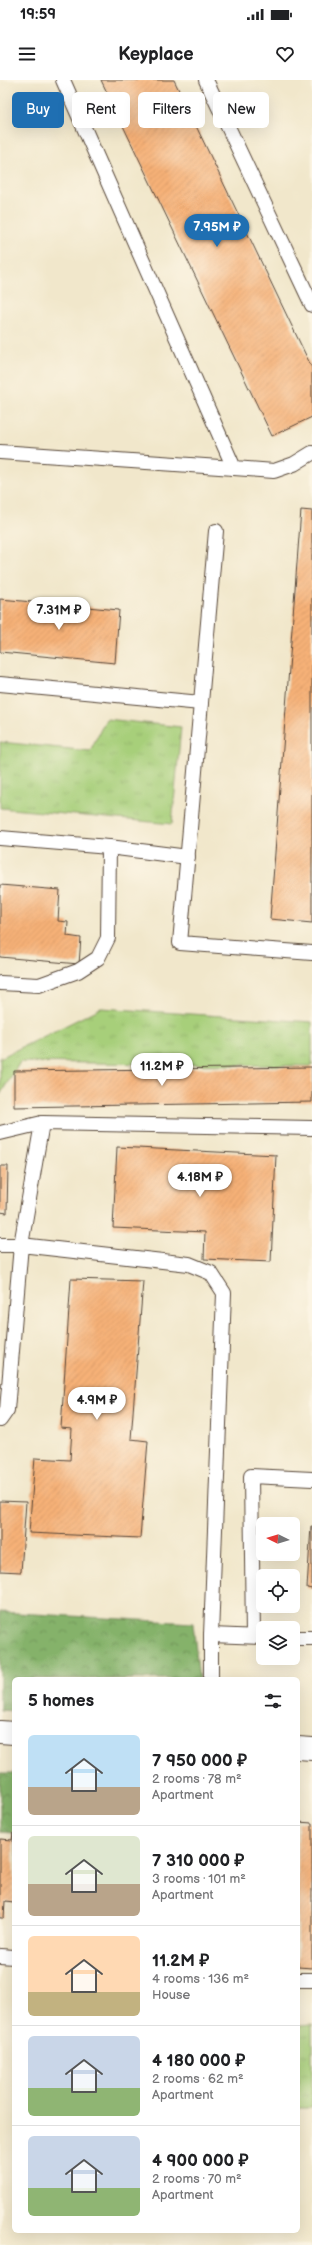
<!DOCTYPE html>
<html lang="en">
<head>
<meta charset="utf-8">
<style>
  :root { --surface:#fff; --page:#f2f2f2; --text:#202124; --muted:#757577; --line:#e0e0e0; --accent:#1f6fb2 }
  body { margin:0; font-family:"Balsamiq Sans",sans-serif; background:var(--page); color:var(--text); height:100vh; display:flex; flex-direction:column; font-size:15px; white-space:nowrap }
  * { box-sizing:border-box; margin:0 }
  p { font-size:13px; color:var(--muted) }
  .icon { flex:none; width:22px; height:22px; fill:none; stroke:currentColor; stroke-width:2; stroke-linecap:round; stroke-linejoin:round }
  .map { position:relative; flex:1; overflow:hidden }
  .side { position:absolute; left:12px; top:1597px; width:288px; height:556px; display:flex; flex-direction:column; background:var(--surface); border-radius:6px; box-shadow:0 4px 16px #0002 }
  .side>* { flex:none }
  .top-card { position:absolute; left:12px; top:12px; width:288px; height:36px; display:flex; gap:8px }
  .needle { width:26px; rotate:275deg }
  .tools { position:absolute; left:256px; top:1437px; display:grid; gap:8px }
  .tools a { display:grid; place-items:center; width:44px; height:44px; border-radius:6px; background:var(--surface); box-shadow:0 4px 16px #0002; font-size:20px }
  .price { position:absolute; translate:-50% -34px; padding:0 9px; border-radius:14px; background:#fff; color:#222; font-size:13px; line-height:26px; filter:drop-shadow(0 1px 2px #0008) }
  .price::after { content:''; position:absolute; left:50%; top:24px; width:12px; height:9px; margin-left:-6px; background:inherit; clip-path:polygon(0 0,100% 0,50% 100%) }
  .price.selected { background:var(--accent); color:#fff }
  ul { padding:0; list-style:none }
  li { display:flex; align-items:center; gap:12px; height:100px; padding:0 16px }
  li+li { border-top:1px solid var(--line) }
  li span { display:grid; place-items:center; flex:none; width:112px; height:80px; border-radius:6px; color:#555 }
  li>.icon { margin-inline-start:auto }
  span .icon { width:48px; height:48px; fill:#fffc; stroke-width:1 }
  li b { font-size:17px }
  h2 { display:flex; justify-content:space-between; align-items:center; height:48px; padding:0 16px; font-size:17px }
  .chip { padding:0 14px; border-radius:6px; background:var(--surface); box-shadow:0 4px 16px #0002; font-size:14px; line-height:36px }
  .chip.selected { background:var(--accent); color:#fff }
  .status { display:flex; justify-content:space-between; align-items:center; height:28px; padding:0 20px; background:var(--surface); direction:ltr }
  .status svg { height:11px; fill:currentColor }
  header { display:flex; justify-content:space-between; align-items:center; height:52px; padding:0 16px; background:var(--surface); font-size:18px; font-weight:600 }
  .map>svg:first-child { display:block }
</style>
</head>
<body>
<div class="status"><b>19:59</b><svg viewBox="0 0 49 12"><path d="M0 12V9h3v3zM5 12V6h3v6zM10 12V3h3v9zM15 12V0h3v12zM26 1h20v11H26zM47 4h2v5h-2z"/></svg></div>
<header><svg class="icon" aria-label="menu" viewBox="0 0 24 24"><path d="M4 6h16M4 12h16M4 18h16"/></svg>Keyplace<svg class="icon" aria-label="heart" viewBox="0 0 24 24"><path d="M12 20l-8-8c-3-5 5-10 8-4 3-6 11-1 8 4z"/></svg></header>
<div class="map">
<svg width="312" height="2165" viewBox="0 0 312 2165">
  <defs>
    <pattern id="grass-tufts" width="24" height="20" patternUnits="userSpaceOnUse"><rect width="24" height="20" fill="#a7cf7a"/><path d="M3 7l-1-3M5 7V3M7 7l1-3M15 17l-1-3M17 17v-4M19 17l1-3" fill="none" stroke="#91b269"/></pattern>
    <pattern id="forest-crowns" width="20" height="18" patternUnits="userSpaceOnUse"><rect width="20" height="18" fill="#85b26a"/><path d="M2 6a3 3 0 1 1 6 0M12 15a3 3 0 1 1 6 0" fill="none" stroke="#6e9157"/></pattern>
    <pattern id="building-hatch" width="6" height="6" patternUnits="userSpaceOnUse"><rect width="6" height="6" fill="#f6b177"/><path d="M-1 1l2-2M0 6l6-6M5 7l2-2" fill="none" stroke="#d49866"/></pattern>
  </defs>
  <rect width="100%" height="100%" fill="#fcf5e5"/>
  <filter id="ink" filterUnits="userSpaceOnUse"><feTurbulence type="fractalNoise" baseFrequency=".025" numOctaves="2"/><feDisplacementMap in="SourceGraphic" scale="8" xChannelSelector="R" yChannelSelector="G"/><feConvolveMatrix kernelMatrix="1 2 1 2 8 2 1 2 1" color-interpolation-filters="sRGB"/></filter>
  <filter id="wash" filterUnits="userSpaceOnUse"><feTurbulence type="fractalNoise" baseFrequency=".012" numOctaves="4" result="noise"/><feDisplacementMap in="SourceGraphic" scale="16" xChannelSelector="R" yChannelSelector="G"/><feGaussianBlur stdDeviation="0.9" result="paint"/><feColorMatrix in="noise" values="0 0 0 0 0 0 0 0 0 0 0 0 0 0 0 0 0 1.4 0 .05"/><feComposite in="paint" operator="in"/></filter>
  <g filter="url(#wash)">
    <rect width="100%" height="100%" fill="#f1e7cb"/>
    <g fill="url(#grass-tufts)" stroke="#717c4c">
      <polygon points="106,639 181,647 172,744 0,728 0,662 90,671"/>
      <polygon points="101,928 312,942 312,986 20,982 0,1015 0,978"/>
      <polygon points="312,1945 312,2028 298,2028 298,1946"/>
    </g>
    <g fill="url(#forest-crowns)" stroke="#606e44">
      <polygon points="0,1532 193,1543 199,1599 14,1599 14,1631 0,1630"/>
      <polygon points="0,1693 14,1693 14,1753 0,1752"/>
    </g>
    <g id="blocks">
      <g fill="url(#building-hatch)">
        <polygon points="101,0 174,0 312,288 312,337 272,356"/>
        <polygon points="301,430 312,431 312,843 270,839"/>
        <polygon points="0,519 119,530 115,583 0,572"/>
        <polygon points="0,805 60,810 58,841 68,842 67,856 81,858 79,884 0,877"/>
        <polygon points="312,987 312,1022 14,1027 14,991"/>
        <polygon points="117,1067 276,1075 271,1182 204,1179 205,1152 113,1148"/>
        <polygon points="0,1086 8,1086 7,1133 0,1132"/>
        <polygon points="71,1199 143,1201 131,1359 148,1361 140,1458 29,1453 35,1378 70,1380 72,1349 61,1348"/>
        <polygon points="0,1421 26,1422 21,1492 0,1491"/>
        <polygon points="311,1446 312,1446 312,1509 307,1508"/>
        <polygon points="298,1742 312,1743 312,1888 298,1887"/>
        <polygon points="13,1753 14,1822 5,1821 4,1838 0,1838 0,1759 12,1760"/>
      </g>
    </g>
  </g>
  <g filter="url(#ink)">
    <use href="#blocks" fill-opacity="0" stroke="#564638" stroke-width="1"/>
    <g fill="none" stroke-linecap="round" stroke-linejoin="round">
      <defs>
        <g id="lane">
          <polyline points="63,0 234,388 274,391 294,384 312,373"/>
          <polyline points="206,0 312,225"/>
          <polyline points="0,372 234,388"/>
          <polyline points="216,451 180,863 312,873"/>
          <polyline points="0,604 201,623"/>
          <polyline points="0,758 109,767 108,858 98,878 78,891 39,905 0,903"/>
          <polyline points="109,767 188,777"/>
          <polyline points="0,1053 42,1043 312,1048"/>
          <polyline points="0,1165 21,1165 42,1043"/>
          <polyline points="0,1340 7,1330 21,1165 189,1184 211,1193 224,1213 211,1555 211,1599"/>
          <polyline points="211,1555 263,1557"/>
          <polyline points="253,1556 251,1396 312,1399"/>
          <polyline points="293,1558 312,1558"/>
          <polyline points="0,1876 14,1877"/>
          <polyline points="298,1900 312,1900"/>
        </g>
        <g id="secondary">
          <polyline points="0,1652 14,1653"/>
          <polyline points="298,1668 312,1669"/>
        </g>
      </defs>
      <use href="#lane" stroke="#564638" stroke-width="16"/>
      <use href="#secondary" stroke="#564638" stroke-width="24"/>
      <use href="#lane" stroke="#fff" stroke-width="14"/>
      <use href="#secondary" stroke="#fff" stroke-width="22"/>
    </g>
  </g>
</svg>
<div class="tools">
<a><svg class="needle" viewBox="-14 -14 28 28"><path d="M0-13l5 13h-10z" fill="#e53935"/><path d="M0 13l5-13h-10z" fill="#757577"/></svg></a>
<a><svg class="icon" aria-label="locate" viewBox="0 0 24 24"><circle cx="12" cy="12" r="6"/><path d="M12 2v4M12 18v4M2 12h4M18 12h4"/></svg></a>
<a><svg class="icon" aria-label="layers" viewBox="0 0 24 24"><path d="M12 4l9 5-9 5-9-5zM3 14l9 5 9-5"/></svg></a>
</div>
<b class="price selected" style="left:217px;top:168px">7.95M ₽</b>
<b class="price" style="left:59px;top:551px">7.31M ₽</b>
<b class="price" style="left:162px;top:1007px">11.2M ₽</b>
<b class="price" style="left:200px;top:1118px">4.18M ₽</b>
<b class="price" style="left:97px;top:1341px">4.9M ₽</b>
<div class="top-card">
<a class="chip selected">Buy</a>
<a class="chip">Rent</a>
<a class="chip">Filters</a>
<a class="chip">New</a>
</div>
<section class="side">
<h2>5 homes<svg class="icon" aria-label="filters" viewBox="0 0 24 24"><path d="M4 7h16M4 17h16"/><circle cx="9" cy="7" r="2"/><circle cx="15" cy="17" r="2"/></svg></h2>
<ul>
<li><span style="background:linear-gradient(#bfe0f5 65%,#b9a48a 0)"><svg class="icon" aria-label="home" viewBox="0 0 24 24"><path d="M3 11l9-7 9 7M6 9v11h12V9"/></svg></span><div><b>7 950 000 ₽</b><p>2 rooms · 78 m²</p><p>Apartment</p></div></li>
<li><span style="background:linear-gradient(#dfe7d0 60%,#b9a48a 0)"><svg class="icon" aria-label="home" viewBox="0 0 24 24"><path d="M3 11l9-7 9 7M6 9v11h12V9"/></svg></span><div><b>7 310 000 ₽</b><p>3 rooms · 101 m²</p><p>Apartment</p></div></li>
<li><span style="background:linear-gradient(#ffd9b3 70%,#c2b280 0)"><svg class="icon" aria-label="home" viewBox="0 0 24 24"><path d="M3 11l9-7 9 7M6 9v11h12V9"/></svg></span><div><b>11.2M ₽</b><p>4 rooms · 136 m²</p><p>House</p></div></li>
<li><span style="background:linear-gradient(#c9d6e8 65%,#8fb573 0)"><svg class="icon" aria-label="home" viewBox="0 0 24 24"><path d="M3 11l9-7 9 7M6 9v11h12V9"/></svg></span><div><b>4 180 000 ₽</b><p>2 rooms · 62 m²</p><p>Apartment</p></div></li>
<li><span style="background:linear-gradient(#c9d6e8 65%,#8fb573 0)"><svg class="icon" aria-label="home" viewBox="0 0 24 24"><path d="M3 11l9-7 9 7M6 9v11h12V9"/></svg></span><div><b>4 900 000 ₽</b><p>2 rooms · 70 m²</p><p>Apartment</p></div></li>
</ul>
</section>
</div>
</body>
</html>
